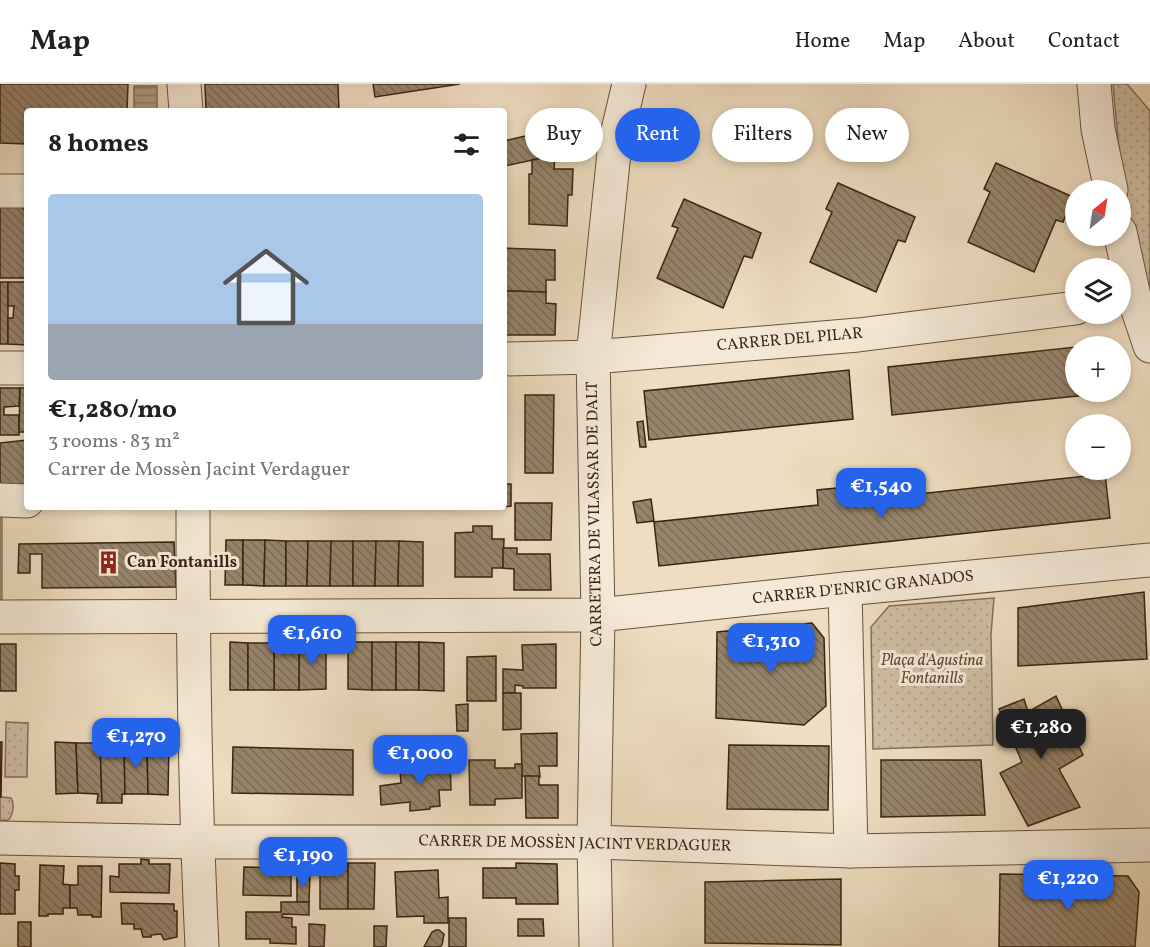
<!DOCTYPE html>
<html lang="en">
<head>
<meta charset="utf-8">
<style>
  :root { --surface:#fff; --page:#f2f2f2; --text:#202124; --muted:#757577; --line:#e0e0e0; --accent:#2563eb }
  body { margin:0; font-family:Vollkorn,serif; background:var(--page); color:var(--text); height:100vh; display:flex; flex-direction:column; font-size:22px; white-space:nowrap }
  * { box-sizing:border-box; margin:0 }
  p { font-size:20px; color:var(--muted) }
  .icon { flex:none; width:33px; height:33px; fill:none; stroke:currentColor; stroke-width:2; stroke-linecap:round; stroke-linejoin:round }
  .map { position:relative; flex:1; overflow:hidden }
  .details { position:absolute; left:24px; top:24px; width:483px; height:402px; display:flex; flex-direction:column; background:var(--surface); border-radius:6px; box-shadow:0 3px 9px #0003 }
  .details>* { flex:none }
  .hud { position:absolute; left:525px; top:24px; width:534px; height:54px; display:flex; gap:12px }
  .needle { width:39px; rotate:30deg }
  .fabs { position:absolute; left:1065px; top:96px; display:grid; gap:12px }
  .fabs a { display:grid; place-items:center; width:66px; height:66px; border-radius:50%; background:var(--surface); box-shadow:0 3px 9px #0003; font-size:30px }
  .price { position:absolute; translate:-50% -51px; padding:0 14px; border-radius:12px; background:var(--accent); color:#fff; font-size:20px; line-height:39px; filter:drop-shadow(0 2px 3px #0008) }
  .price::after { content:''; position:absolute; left:50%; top:36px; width:18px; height:14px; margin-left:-9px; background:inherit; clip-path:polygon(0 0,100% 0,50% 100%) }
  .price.selected { background:#222; color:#fff }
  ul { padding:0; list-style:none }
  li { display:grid; align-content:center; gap:12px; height:318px; padding:0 24px }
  li span { display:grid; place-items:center; height:186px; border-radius:6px; color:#555 }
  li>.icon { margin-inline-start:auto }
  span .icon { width:108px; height:108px; fill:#fffc; stroke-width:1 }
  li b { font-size:26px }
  h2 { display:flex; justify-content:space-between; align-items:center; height:72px; padding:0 24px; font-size:26px }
  .pill { padding:0 21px; border-radius:27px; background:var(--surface); box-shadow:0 3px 9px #0003; font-size:21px; line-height:54px }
  .pill.selected { background:var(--accent); color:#fff }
  header { display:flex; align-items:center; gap:36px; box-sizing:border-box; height:84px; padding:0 30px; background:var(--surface); border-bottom:2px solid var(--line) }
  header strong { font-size:28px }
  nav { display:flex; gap:33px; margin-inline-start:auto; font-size:21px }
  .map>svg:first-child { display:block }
</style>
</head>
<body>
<header>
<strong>Map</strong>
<nav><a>Home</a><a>Map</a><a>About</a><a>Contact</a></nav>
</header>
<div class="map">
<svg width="1150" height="863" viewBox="0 0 1150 863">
  <defs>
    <pattern id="park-dots" width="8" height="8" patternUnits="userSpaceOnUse" patternTransform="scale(1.5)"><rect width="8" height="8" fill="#cfbda2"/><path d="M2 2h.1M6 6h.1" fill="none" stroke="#b2a28a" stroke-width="1.8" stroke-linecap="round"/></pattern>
    <pattern id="water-rules" width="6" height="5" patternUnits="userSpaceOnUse" patternTransform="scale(1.5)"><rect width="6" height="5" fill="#b09e85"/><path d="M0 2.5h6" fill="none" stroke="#90806b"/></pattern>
    <pattern id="building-back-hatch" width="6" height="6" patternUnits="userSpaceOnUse" patternTransform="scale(1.5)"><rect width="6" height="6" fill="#97846c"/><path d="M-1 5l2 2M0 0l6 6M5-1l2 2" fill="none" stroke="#7c6c57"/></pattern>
  </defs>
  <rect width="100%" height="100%" fill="#eeddc0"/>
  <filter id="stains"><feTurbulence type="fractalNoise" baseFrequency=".00333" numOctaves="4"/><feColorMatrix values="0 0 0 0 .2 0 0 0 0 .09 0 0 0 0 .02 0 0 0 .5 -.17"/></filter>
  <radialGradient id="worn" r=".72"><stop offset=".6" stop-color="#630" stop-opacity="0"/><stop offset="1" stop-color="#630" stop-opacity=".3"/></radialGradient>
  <g fill="url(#park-dots)" stroke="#84705a" stroke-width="1.5">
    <polygon points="1113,0 1127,0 1150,27 1150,208 1124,122"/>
    <rect x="0" y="425" width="2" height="91"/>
    <polygon points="994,514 991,550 993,661 873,665 871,543 889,522"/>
    <polygon points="6,638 28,639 27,693 5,693"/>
    <path d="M 0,713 L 11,714 C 15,720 13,732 8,736 L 0,737 Z"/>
  </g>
  <rect fill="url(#water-rules)" stroke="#806d57" stroke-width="1.5" x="134" y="2" width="23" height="25"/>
  <g fill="url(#building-back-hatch)" stroke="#392312" stroke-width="1.5">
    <polygon points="0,0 128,0 127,27 27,27 27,60 0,59"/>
    <polygon points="205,0 338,0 339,27 206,27"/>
    <polygon points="373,0 460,0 375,13"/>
    <polygon points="552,46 557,71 504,82 504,57"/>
    <polygon points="571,55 573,67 557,71 554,58"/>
    <polygon points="555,72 554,85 573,85 572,111 568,111 567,142 529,140 529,90 532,90 532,76"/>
    <polygon points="996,79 1073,113 1063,138 1056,136 1034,188 968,158 990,108 984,105"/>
    <polygon points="838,99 915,133 905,158 898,156 876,208 810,178 832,128 826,125"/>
    <polygon points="684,115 761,149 752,174 744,172 723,224 657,194 678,144 672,142"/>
    <polygon points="0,121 23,122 23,125 27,125 26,194 0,194"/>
    <polygon points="27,131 27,194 26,194"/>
    <polygon points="504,164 555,166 555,196 546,196 546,208 504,207"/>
    <rect x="0" y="198" width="8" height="62"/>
    <polygon points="8,198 27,198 27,261 8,260 8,234 13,234 14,222 8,222"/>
    <polygon points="504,207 546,208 546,219 556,220 555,251 504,251"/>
    <polygon points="1076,263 1076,308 1097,308 1097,310 892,331 888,283"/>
    <polygon points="849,286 853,335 649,356 644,307"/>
    <polygon points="0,304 20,304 19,322 4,323 4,331 19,331 19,351 0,351"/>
    <polygon points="20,304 27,304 27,348 19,348"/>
    <polygon points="525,311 554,311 553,389 525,389"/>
    <polygon points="643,337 646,363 640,363 637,338"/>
    <polygon points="27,356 27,406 0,405 0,359"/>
    <polygon points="1105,390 1110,434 659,482 654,438 818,421 817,406 899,398 900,412"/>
    <polygon points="504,400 511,400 511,422 504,423"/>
    <polygon points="651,415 654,437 637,439 633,418"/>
    <polygon points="515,419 552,419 551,456 515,456"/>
    <polygon points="473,442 492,442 492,455 504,455 503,484 492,484 492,493 455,493 455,449 473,448"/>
    <polygon points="226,456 243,456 243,501 225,501"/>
    <polygon points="243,456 265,456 264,502 243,501"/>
    <polygon points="265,456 286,457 286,502 264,502"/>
    <polygon points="286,457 308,457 307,502 286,502"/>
    <polygon points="308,457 331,457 330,502 307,502"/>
    <polygon points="331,457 353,457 353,502 330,502"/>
    <polygon points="353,457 376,457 375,502 353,502"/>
    <polygon points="376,457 399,457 398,502 375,502"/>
    <polygon points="399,457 423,458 423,502 398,502"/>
    <polygon points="174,458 176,503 42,504 42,470 30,470 30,489 18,489 19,460"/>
    <polygon points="503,464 517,464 517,470 550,470 551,506 514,506 514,485 503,484"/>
    <polygon points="1144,508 1147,575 1018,582 1018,524"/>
    <polygon points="812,539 824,554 826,622 804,641 716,634 717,548"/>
    <polygon points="230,558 248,559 248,606 230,606"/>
    <polygon points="299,558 326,558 326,605 299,606"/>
    <polygon points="299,558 299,606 274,606 274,559"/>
    <polygon points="348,558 372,558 372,606 348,605"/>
    <rect x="372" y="558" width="24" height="48"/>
    <rect x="396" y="558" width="23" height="48"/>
    <polygon points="419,558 444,559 444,607 419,606"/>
    <rect x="248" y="559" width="26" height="47"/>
    <rect x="0" y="560" width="16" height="47"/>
    <polygon points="556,560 556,604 523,604 523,602 515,601 515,609 503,609 503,585 523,586 522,561"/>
    <polygon points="496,572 496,617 467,617 467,573"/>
    <polygon points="503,609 521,609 521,645 503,646"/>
    <polygon points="1056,612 1083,671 1059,685 1080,723 1028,742 1000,689 1022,678 999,625 1024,615 1028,628"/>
    <polygon points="468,620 468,647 457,647 456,621"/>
    <polygon points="557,649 557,682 539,682 540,693 522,692 521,650"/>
    <polygon points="0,658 2,658 1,713 0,713"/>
    <polygon points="55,658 76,659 78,709 56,710"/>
    <polygon points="76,659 100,659 102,719 97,719 98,710 78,709"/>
    <polygon points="100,659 124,659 125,710 122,710 122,719 102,719"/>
    <polygon points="124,659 147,660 148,710 125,710"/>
    <polygon points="147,660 169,660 168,711 148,710"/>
    <polygon points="729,661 829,662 828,726 727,725"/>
    <polygon points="233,663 353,666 353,711 232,709"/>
    <polygon points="450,674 451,706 439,706 440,722 430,723 430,725 410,727 410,718 381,721 380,702 401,699 400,688 412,687 412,679 425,678 425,682 436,681 436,675"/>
    <polygon points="469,676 495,676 495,684 515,684 515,680 522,680 522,714 495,715 495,721 470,721"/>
    <polygon points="881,676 981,676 985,731 881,733"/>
    <polygon points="525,692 539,692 539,701 558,701 558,734 526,734"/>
    <polygon points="141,775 149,776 149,780 170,780 169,809 110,808 110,792 119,793 119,780 141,780"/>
    <polygon points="320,778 348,779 348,825 320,825"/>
    <polygon points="0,779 15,780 15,792 19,792 19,806 15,806 15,830 0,830"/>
    <polygon points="348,779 375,779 374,825 348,825"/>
    <polygon points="516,779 557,780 558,820 516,820 516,814 483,814 483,784 516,784"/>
    <polygon points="40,781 64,782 63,800 70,801 70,824 63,824 63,830 48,830 48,832 39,832"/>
    <polygon points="78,782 102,782 101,833 92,833 92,831 78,831 77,824 70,824 70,801 78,801"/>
    <polygon points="244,783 291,784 291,812 243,811"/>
    <polygon points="438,786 439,814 448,813 448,839 424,839 424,832 397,833 395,788"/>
    <polygon points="297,789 310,790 309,818 297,818"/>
    <polygon points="1000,790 1128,792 1139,808 1135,863 999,863"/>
    <polygon points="841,795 841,861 705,859 705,798"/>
    <polygon points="281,818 309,818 309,831 283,830 282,833 292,834 292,843 296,843 296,860 270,859 270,855 246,855 246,828 281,828"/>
    <polygon points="121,819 174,820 174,827 177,827 177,853 164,856 161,850 151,851 151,853 143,853 141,845 134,845 134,840 122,840"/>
    <rect x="449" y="834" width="17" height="29"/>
    <polygon points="518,835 543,835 544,852 518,852"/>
    <rect x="18" y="838" width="13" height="25"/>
    <polygon points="309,840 325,841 324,863 309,863"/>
    <polygon points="374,842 387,842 386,863 374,863"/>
    <polygon points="436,846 439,846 444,850 442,861 440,863 424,863 432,848"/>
  </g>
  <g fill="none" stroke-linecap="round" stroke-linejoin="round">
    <defs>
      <g id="minor">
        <polyline points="184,0 186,27"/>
        <polyline points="1094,0 1098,45 1111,106"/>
        <polyline points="0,107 27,107"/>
        <polyline points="1120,148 1135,217 1150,262"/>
        <polyline points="504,275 593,273 858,251 1076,224"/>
        <polyline points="0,284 27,284"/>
        <polyline points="0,416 27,417"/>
        <path d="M 193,423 C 193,570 195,716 202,863"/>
        <polyline points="845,505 851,767"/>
        <polyline points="0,533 598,531 845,505 1150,476"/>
        <polyline points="0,754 197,758 594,758 851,767 1150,761"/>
        <polyline points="596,863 594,758 598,531 593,273 615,59 629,0"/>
      </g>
    </defs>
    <use href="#minor" stroke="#66523e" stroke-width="35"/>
    <use href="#minor" stroke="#f4e9d6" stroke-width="33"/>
  </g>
  <defs>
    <symbol id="building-bare" viewBox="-9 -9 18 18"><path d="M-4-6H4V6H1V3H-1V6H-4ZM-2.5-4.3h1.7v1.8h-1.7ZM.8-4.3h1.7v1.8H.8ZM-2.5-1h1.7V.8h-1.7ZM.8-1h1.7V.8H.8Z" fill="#8f2418" stroke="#f4e9d6" stroke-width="2.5" paint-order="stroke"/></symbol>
  </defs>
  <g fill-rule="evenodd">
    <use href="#building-bare" x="92" y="462" width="33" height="33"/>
  </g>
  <g text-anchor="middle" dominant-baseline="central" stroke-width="6" stroke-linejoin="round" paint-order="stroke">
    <g font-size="16" fill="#392312" stroke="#f4e9d6">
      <text transform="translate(790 256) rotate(-5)">CARRER DEL PILAR</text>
      <text transform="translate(595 430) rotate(-91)">CARRETERA DE VILASSAR DE DALT</text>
      <text transform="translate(863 504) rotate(-6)">CARRER D'ENRIC GRANADOS</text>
      <text transform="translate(575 760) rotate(1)">CARRER DE MOSSÈN JACINT VERDAGUER</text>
    </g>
    <g font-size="16" font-weight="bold" fill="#392312" stroke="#f4e9d6" text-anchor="start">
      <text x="127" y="479">Can Fontanills</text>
    </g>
    <g font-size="16" font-style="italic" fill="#5e4a36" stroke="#f4e9d6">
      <text x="932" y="577">Plaça d'Agustina<tspan x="932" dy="18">Fontanills</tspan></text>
    </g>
  </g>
  <rect width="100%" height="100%" filter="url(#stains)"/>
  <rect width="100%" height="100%" fill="url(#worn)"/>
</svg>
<div class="fabs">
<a><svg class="needle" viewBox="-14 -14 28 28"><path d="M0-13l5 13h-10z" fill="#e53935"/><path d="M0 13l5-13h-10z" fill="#757577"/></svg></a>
<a><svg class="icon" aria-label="layers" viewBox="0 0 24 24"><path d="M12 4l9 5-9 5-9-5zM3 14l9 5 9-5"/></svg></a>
<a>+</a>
<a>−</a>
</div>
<b class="price" style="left:881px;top:435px">€1,540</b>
<b class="price" style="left:312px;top:582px">€1,610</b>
<b class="price" style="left:771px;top:590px">€1,310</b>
<b class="price selected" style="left:1041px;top:676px">€1,280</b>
<b class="price" style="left:136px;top:685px">€1,270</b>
<b class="price" style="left:420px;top:702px">€1,000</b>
<b class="price" style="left:303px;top:804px">€1,190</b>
<b class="price" style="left:1068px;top:827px">€1,220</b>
<div class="hud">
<a class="pill">Buy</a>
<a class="pill selected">Rent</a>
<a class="pill">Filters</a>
<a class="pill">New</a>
</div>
<section class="details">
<h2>8 homes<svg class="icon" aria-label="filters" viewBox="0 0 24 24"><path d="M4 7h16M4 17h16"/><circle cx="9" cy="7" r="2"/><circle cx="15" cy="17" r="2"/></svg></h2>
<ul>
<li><span style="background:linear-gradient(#a9c7e8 70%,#9aa5b1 0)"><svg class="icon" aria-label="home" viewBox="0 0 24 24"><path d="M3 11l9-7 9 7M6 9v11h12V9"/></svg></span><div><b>€1,280/mo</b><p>3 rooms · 83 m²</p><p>Carrer de Mossèn Jacint Verdaguer</p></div></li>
</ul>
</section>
</div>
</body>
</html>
